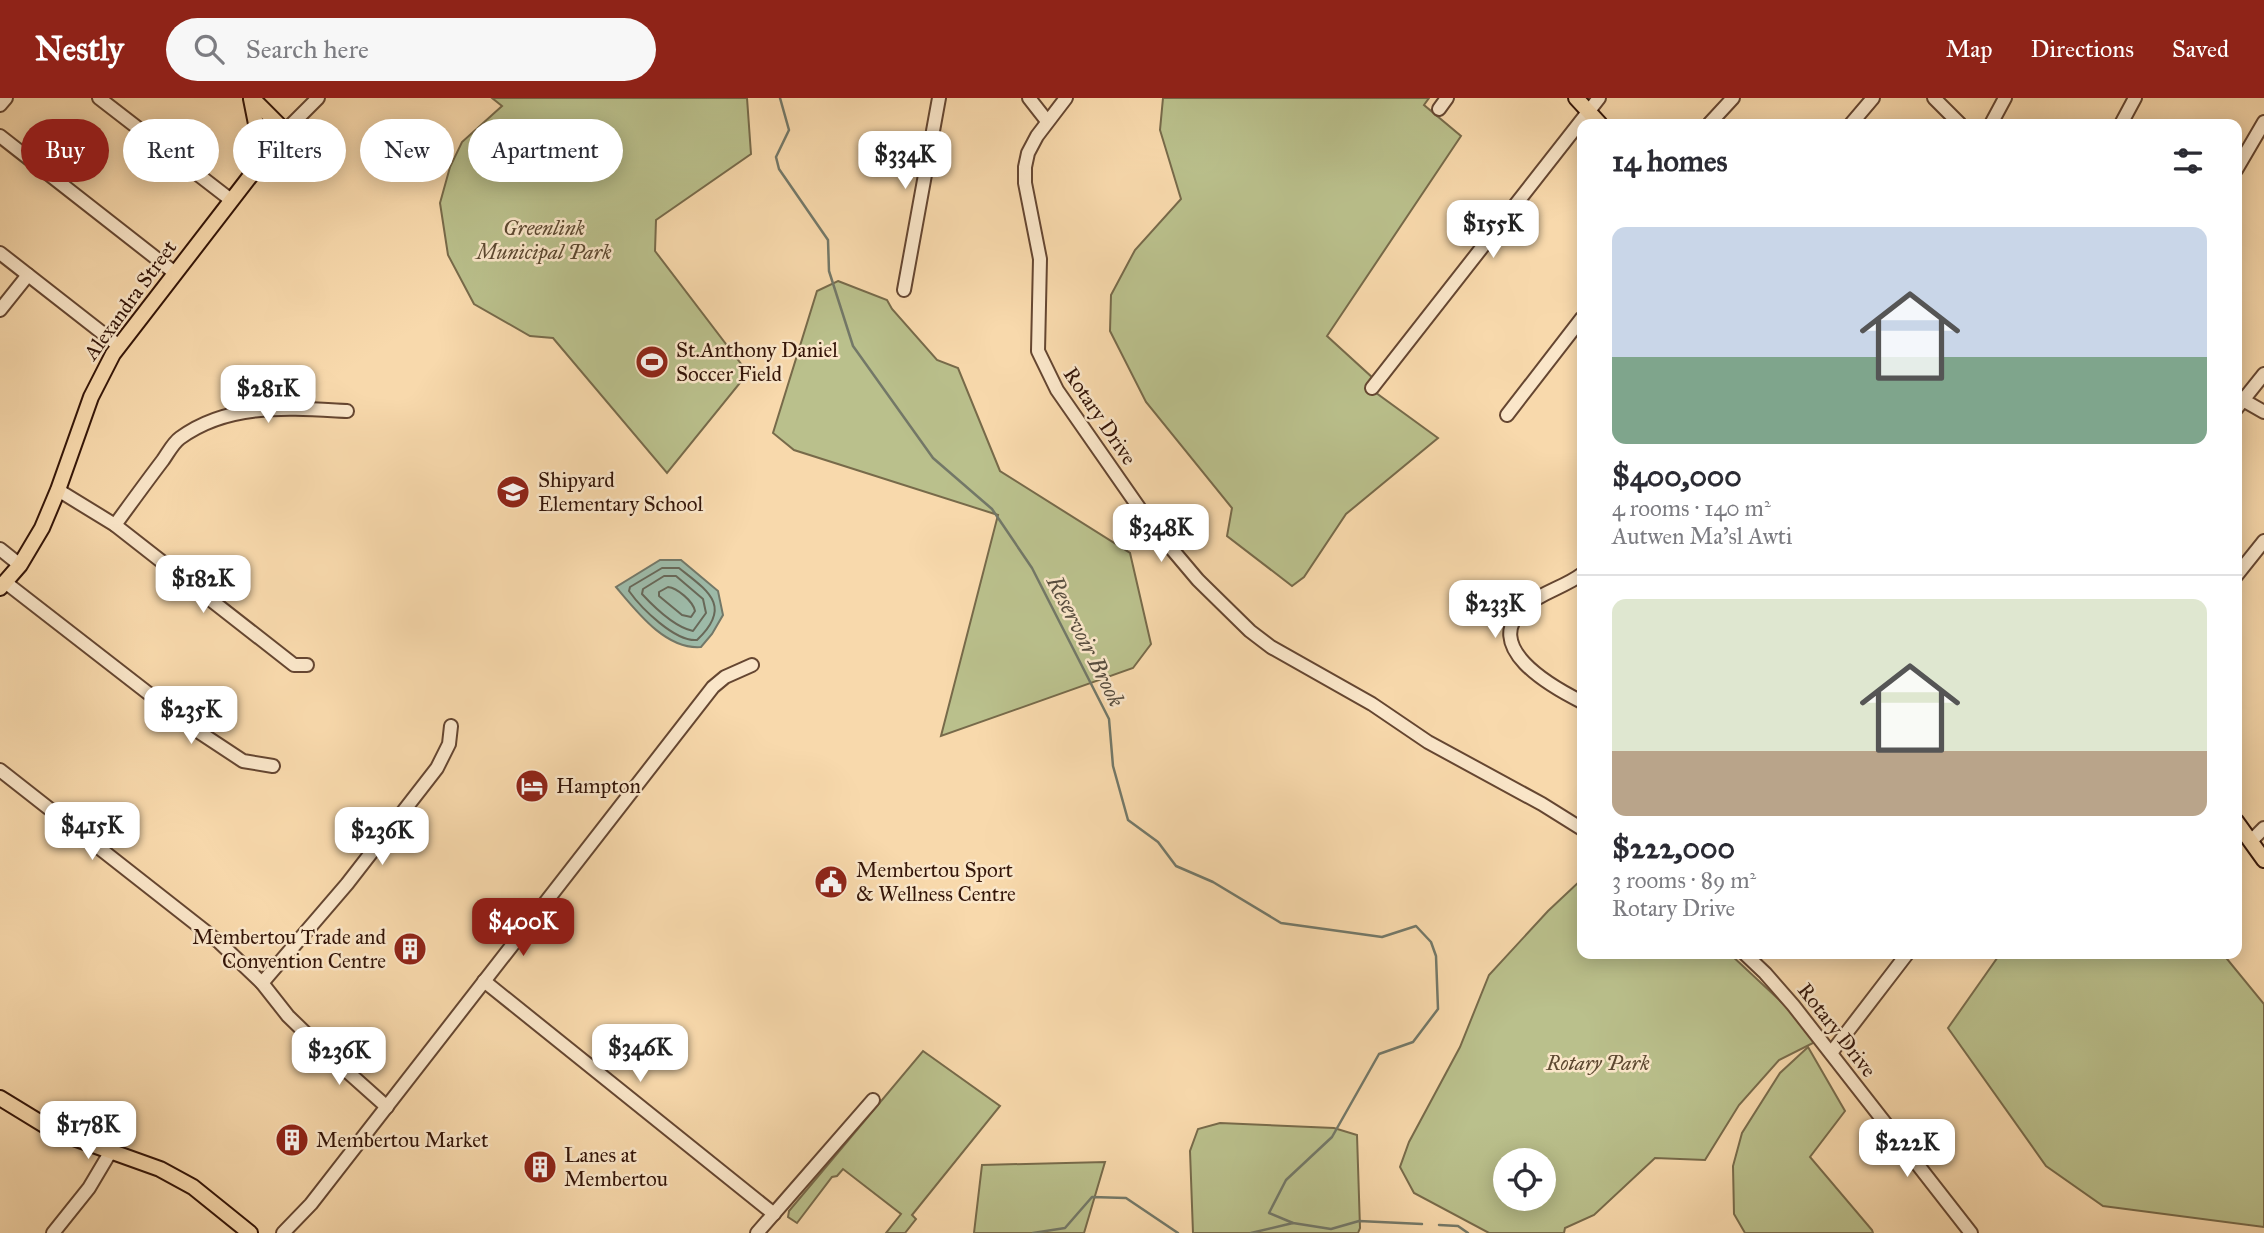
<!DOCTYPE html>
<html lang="en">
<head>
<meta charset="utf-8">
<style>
  :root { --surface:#fff; --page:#f7f7f7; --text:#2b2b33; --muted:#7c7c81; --line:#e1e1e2; --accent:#8f2418 }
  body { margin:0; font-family:"IM FELL Great Primer",serif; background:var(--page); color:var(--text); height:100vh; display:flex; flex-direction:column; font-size:26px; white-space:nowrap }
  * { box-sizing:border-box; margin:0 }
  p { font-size:23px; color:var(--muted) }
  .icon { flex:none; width:38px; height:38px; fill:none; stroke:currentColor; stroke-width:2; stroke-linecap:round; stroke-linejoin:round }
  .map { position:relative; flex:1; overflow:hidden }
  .panel { position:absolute; left:1577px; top:21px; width:665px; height:840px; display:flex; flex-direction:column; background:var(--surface); border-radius:14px; box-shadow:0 4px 18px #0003 }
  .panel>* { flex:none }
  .guide { position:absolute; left:21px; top:21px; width:665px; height:63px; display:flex; gap:14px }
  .fabs { position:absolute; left:1493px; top:1050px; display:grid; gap:14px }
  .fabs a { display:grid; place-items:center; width:63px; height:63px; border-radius:50%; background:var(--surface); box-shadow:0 4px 18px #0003; font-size:35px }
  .price { position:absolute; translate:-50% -60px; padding:0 16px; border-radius:14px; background:#fff; color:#222; font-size:23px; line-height:46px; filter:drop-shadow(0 2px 4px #0008) }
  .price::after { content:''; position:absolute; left:50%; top:42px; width:21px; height:16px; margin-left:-10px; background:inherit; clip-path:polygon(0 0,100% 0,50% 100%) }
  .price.active { background:var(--accent); color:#fff }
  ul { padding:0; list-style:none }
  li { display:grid; align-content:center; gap:14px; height:371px; padding:0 35px }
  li+li { border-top:2px solid var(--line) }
  li span { display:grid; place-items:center; height:217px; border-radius:14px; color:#555 }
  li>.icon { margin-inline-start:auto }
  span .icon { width:126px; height:126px; fill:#fffc; stroke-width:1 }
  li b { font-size:30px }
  h2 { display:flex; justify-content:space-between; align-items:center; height:84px; padding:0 35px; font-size:30px }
  .chip { padding:0 24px; border-radius:32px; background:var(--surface); box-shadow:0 4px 18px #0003; font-size:24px; line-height:63px }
  .chip.active { background:var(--accent); color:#fff }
  header { display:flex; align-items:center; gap:42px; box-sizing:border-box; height:98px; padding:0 35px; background:var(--accent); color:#fff }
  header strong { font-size:33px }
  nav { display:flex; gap:38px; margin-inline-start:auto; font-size:24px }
  .search { width:490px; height:63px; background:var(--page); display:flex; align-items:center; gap:18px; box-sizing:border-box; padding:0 24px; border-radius:38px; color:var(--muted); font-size:26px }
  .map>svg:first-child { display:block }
</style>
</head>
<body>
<header>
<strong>Nestly</strong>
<div class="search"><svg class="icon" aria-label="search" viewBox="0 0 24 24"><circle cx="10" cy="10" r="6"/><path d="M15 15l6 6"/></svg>Search here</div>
<nav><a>Map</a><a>Directions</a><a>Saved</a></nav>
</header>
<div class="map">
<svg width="2264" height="1135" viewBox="0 0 2264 1135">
  <rect width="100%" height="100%" fill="#f8d9ac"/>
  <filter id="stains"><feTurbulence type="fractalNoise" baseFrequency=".00286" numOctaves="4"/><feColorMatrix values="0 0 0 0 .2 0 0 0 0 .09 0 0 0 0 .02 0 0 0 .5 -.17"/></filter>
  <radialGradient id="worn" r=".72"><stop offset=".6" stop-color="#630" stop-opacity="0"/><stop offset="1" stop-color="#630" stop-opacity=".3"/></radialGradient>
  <g fill="#bac08c" stroke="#776a4a" stroke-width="2" fill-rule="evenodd">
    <polygon points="492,0 747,0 751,56 656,122 655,153 748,275 667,375 553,240 530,238 474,206 448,157 440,105 450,69 462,44 502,8"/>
    <polygon points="1163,0 1429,0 1424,7 1461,38 1327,238 1374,281 1368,289 1438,340 1346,416 1304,479 1292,488 1227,438 1232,410 1146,304 1110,233 1111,197 1135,152 1181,101 1160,32"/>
    <polygon points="838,183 887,202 892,211 937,262 958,270 1000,373 1130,455 1151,546 1133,570 941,638 998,417 794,352 773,335 817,193"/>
    <path d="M 1582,781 L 1582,856 L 1730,856 L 1821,941 L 1779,962 L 1739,1007 L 1705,1062 L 1655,1060 L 1594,1117 L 1565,1130 L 1564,1135 L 1489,1135 L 1414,1095 L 1400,1069 L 1409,1044 L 1460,949 L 1489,877 L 1548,813 ZM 1505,1062 L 1544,1062 L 1544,1101 L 1505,1101 Z"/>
    <polygon points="2000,856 2223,856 2264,906 2264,1129 2103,1108 2046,1068 1948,930"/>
    <polygon points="1808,949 1845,1013 1810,1059 1872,1132 1873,1135 1745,1135 1734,1116 1733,1068 1742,1035 1780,975"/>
    <polygon points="923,953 1000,1008 912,1117 916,1121 905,1135 886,1135 901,1116 843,1071 837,1078 832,1079 797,1125 788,1119 789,1113"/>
    <polygon points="1220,1025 1334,1030 1357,1037 1360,1130 1358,1135 1193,1135 1190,1053 1198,1031"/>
    <polygon points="1105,1064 1084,1135 974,1135 982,1067"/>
  </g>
  <path fill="#9dbaa8" stroke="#737868" stroke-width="2" d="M 660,462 L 681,462 L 718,493 L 723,517 L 712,536 L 701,549 C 666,552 637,514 616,489 Z"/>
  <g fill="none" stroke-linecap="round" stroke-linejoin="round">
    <g stroke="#686858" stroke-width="2">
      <path d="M 679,470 C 708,493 733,508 697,542 C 675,544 641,510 629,493 L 630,489 L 662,470 Z"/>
      <path d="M 664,478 L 676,478 L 703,501 L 706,515 L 693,533 C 674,529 655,510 642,496 L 643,491 Z"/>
      <path d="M 668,489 C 677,490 693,503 695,513 L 691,519 L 682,517 L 659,498 L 659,494 Z"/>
    </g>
    <g stroke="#737868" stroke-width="2.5">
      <polyline points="780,0 789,32 776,59 779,71 828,142 829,173 853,248 933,360 992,411 1032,470 1109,621 1113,668 1128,722 1158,744 1176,768 1213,784 1281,825 1382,839 1416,828 1431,844 1436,858 1438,911 1413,944 1379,956 1332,1039 1286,1082 1269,1115 1293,1125 1331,1131 1359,1123 1422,1126"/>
      <polyline points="1439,1127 1458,1128 1468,1135"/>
      <polyline points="1033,1135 1065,1130 1092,1099 1126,1100 1178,1135"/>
      <polyline points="1251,1135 1293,1125"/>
    </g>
    <defs>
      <g id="minor">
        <polyline points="99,0 231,102"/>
        <polyline points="1029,0 1047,23"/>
        <polyline points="1066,0 1037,38 1028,55 1025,69 1025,85 1040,161 1038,253 1057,292 1149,424 1198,482 1250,533 1271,549 1372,606 1428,644 1542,706 1582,731"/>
        <polyline points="1934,0 1960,26"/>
        <polyline points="0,7 6,0"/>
        <polyline points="1439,11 1447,0"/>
        <polyline points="1709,26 1733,0"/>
        <polyline points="1851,26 1873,0"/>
        <polyline points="1991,26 2005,0"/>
        <polyline points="2121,26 2135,0"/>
        <polyline points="285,33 318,0"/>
        <polyline points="0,38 175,175"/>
        <polyline points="2236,72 2264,24"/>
        <polyline points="0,155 119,248"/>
        <polyline points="904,192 939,0"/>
        <polyline points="0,212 28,177"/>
        <polyline points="1372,290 1599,0"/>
        <polyline points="2236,296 2243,302 2264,314"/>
        <polyline points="2236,311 2264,276"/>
        <polyline points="1507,317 1582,220"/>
        <polyline points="58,392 115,427 294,567 307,567"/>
        <path d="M 115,427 C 131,405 147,383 163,362 C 168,355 173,345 180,340 C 229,304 290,310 347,313"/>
        <polyline points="0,451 20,467"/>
        <path d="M 1582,476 C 1565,489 1542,494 1526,508 C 1478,548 1552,589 1582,604"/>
        <polyline points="2236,478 2264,443"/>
        <polyline points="5,484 193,630 243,663 273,668"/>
        <polyline points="0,672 219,844 262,885 288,918 322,951 387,1009"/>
        <polyline points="2251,743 2264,730"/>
        <polyline points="1745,856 1765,875 1793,907 1971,1135"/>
        <polyline points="484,883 774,1116"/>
        <polyline points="262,885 347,786 437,670 449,646 451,628"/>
        <polyline points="1831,955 1907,856"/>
        <polyline points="53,1135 89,1090 111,1053"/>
        <polyline points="283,1135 311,1106 713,589 725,579 752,567"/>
        <polyline points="757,1135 873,1002"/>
      </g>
      <g id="major">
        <polyline points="1576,0 1600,26"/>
        <polyline points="251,1 256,26 253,71"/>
        <polyline points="0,490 20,467 42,430 58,392 91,299 113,256 285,33 252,0"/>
        <polyline points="2236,723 2264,762"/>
        <polyline points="0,1000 54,1033 160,1071 193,1089 250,1135"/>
      </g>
    </defs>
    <use href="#minor" stroke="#654631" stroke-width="16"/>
    <use href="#major" stroke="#341508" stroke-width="18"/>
    <use href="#minor" stroke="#fae6c9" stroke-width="12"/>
    <use href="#major" stroke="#f8d9ac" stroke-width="14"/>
  </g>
  <defs>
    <symbol id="stadium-disc" viewBox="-11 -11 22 22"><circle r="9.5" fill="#8f2418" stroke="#fae6c9"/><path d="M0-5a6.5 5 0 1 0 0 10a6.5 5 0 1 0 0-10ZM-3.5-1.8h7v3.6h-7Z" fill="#fff"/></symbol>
    <symbol id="school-disc" viewBox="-11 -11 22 22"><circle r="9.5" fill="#8f2418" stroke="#fae6c9"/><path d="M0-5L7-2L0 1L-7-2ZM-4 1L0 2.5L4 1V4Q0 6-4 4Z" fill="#fff"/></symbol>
    <symbol id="hotel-disc" viewBox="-11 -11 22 22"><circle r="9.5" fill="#8f2418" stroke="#fae6c9"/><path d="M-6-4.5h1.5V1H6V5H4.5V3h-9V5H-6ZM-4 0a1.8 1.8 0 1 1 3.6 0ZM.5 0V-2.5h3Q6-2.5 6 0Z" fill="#fff"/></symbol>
    <symbol id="civic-disc" viewBox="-11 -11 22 22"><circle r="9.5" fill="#8f2418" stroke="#fae6c9"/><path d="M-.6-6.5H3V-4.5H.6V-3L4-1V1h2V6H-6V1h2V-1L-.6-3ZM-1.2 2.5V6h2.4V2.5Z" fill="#fff"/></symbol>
    <symbol id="building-disc" viewBox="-11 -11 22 22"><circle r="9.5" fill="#8f2418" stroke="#fae6c9"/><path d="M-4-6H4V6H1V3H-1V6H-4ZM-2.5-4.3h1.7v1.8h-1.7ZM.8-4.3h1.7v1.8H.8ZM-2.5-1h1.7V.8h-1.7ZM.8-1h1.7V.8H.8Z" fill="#fff"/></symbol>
  </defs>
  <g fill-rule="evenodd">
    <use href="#stadium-disc" x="633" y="245" width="38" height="38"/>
    <use href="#school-disc" x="494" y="375" width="38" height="38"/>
    <use href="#hotel-disc" x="513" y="669" width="38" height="38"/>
    <use href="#civic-disc" x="812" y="765" width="38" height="38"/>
    <use href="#building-disc" x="391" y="832" width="38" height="38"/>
    <use href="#building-disc" x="273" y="1023" width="38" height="38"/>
    <use href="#building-disc" x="521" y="1050" width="38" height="38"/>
  </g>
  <g text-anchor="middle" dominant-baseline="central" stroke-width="5" stroke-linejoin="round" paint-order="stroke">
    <g font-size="21" font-style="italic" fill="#5c4830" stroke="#fae6c9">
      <text x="544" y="130">Greenlink<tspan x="544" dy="24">Municipal Park</tspan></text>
      <text x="1598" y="965">Rotary Park</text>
    </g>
    <g font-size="21" fill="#341508" stroke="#fae6c9">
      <text transform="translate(130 202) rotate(-54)">Alexandra Street</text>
      <text transform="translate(1100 318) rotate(56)">Rotary Drive</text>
      <text transform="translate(1837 932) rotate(52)">Rotary Drive</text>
    </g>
    <g font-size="21" fill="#341508" stroke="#fae6c9" text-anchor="start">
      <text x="676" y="252">St.Anthony Daniel<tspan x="676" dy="24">Soccer Field</tspan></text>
      <text x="538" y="382">Shipyard<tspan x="538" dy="24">Elementary School</tspan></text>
      <text x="556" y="688">Hampton</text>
      <text x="856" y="772">Membertou Sport<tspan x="856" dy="24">&amp; Wellness Centre</tspan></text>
      <text x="386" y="839" text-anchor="end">Membertou Trade and<tspan x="386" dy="24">Convention Centre</tspan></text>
      <text x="316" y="1042">Membertou Market</text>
      <text x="564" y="1057">Lanes at<tspan x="564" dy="24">Membertou</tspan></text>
    </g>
    <g font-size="23" font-style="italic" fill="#594f40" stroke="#fae6c9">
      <text transform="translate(1086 543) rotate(63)">Reservoir Brook</text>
    </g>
  </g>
  <rect width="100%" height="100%" filter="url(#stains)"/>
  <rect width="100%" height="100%" fill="url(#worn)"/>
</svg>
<div class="fabs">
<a><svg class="icon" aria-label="locate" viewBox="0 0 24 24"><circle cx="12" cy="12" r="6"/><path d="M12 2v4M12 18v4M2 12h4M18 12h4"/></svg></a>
</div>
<b class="price" style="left:905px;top:93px">$334K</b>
<b class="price" style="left:1493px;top:162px">$155K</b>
<b class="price" style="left:268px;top:327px">$281K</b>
<b class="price" style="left:1161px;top:466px">$348K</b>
<b class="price" style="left:203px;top:517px">$182K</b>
<b class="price" style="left:1495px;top:542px">$233K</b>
<b class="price" style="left:191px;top:648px">$235K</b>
<b class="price" style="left:92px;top:764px">$415K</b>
<b class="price" style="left:382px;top:769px">$236K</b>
<b class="price active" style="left:523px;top:860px">$400K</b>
<b class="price" style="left:640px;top:986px">$346K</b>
<b class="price" style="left:339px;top:989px">$236K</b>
<b class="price" style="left:88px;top:1063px">$178K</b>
<b class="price" style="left:1907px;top:1081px">$222K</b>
<div class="guide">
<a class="chip active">Buy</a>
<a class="chip">Rent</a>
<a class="chip">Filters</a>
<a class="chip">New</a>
<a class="chip">Apartment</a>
</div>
<section class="panel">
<h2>14 homes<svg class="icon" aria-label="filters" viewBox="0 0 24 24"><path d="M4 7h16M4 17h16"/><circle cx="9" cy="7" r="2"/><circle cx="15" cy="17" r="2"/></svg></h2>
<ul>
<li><span style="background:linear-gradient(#c9d6e8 60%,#7fa58c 0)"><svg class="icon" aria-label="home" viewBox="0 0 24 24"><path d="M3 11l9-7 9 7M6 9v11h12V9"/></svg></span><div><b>$400,000</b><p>4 rooms · 140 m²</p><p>Autwen Ma'sl Awti</p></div></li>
<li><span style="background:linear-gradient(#dfe7d0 70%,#b9a48a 0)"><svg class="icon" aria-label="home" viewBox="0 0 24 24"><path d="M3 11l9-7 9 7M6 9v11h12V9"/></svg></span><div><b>$222,000</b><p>3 rooms · 89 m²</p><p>Rotary Drive</p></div></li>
</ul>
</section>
</div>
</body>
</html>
